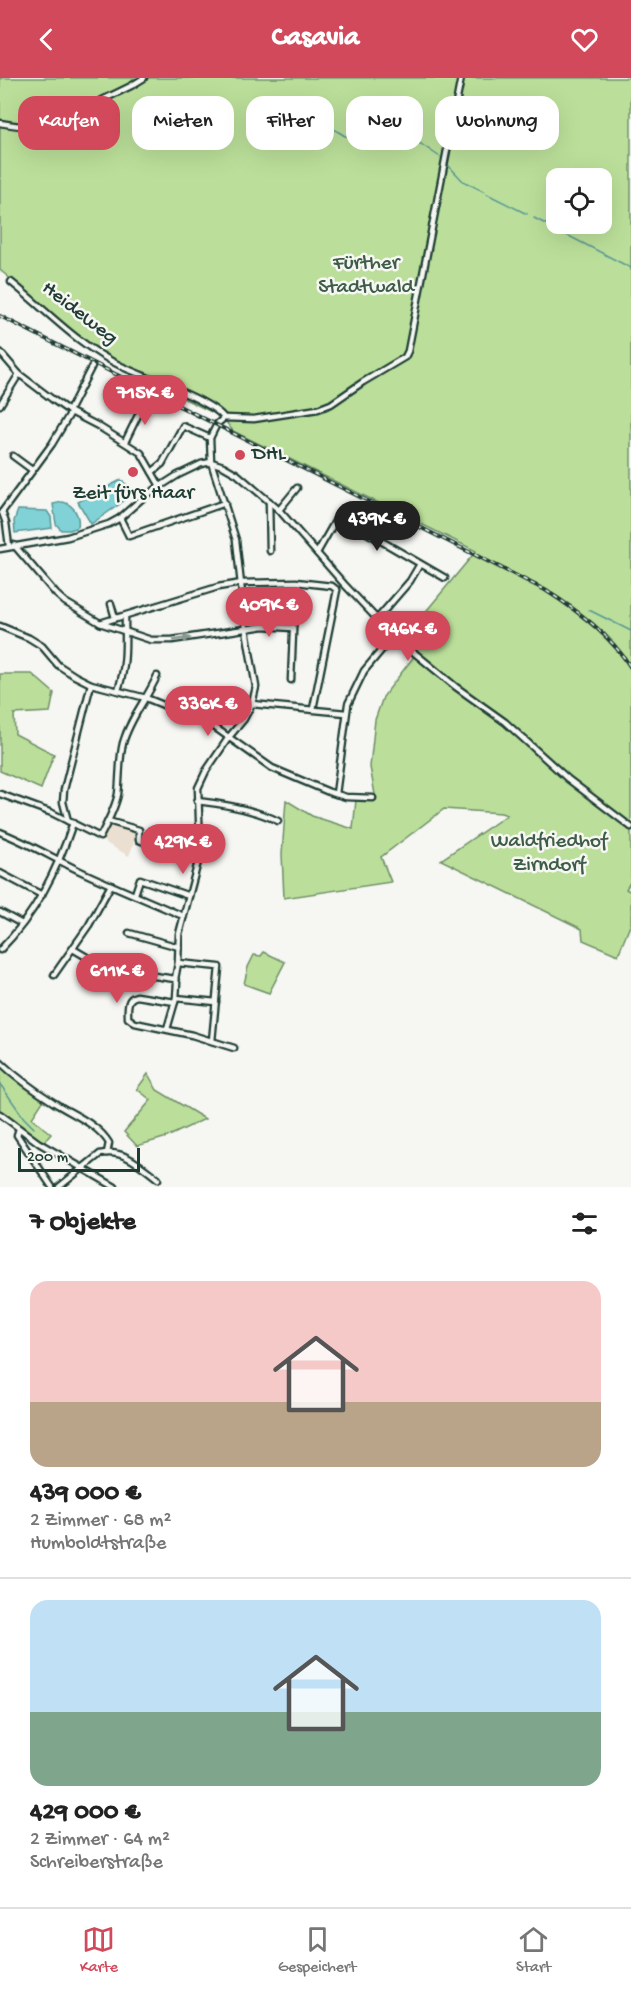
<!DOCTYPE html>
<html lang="de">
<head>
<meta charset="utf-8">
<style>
  :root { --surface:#fff; --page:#f2f2f2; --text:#222; --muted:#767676; --line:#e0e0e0; --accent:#d1495b }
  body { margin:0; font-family:"Gochi Hand",sans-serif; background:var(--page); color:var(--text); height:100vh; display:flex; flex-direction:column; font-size:22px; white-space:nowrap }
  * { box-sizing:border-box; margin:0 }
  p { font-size:20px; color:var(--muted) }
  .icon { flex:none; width:33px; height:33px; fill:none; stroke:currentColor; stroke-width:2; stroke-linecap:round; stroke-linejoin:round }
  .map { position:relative; height:1109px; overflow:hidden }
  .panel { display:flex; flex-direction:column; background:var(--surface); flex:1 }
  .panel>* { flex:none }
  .guide { position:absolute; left:18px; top:18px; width:596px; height:54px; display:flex; gap:12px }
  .fabs { position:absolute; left:546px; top:90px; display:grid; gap:12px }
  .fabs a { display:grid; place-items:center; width:66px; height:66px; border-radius:12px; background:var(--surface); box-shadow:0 6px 24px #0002; font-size:30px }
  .scale { position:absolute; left:18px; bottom:15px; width:122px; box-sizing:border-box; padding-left:6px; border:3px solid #1f3d34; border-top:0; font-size:16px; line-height:21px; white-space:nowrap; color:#1f3d34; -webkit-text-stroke:4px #f6f6f2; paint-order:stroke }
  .price { position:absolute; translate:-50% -51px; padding:0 14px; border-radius:21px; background:var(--accent); color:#fff; font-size:20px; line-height:39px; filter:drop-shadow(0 2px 3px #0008) }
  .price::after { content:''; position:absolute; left:50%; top:36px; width:18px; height:14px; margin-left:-9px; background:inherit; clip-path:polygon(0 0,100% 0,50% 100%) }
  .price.on { background:#222; color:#fff }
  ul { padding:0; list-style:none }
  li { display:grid; align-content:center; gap:12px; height:318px; padding:0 30px }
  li+li { border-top:2px solid var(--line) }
  li span { display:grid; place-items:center; height:186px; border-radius:18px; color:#555 }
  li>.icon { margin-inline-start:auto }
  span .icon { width:108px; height:108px; fill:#fffc; stroke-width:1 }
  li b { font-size:26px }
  h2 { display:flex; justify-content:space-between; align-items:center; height:72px; padding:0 30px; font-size:26px }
  .tag { padding:0 21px; border-radius:18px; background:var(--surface); box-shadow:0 6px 24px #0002; font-size:21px; line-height:54px }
  .tag.on { background:var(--accent); color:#fff }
  header { display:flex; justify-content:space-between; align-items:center; height:78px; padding:0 30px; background:var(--accent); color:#fff; font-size:27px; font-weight:700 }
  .tabs { display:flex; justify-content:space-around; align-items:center; height:84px; border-top:2px solid var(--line); background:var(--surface); font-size:16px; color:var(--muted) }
  .tabs a { display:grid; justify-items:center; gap:3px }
  .tabs .on { color:var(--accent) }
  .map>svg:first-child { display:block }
</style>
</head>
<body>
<header><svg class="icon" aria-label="back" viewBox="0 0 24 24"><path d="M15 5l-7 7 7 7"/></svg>Casavia<svg class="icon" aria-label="heart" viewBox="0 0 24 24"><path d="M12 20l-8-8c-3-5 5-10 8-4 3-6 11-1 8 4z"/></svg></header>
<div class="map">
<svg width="631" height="1109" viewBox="0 0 631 1109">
  <rect width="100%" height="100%" fill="#f6f6f2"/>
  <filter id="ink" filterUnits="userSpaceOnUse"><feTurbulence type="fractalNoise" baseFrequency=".0167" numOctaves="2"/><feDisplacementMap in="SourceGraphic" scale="12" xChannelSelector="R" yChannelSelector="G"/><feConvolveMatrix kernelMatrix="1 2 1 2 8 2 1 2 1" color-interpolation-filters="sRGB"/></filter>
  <g filter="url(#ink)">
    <polygon fill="#eadfd0" points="109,748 134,753 137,756 129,778 104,764 103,758"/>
    <g fill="#bbdf9a" stroke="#6d8e67" stroke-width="1.5" fill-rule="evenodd">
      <path d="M 0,0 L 631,0 L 631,803 L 626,811 L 631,814 L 631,845 L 618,877 L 583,862 L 582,851 L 441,782 L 507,737 L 501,735 L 444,731 L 381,779 L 391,804 L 284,820 L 282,776 L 286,722 L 312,738 L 353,751 L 356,722 L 376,722 L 370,689 L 375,642 L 383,619 L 418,573 L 404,560 L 476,473 L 233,353 L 222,339 L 108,284 L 0,192 ZM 556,100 L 602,100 L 602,146 L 556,146 Z"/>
      <polygon points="0,596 32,596 54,615 50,634 14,636 15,656 54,676 41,711 0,693"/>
      <polygon points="264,874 285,884 269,915 244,906 248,889 254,877 261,878"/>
      <polygon points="0,983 45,1020 32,1040 51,1056 44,1064 0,1034"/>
      <polygon points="148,996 157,1012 205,1041 167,1059 137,1068 124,1054 151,1022 137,1011"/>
    </g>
    <g fill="#80d2d7" stroke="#599696" stroke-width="1.5">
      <polygon points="121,402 133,412 120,426 91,446 78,424"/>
      <path d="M 63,424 C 74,427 80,438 78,449 L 70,452 L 61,452 L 56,446 L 53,426 Z"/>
      <polygon points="18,432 47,433 51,439 52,450 15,455 14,443"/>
    </g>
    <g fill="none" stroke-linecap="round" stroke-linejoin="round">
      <g stroke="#599696" stroke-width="1.5">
        <polyline points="316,40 345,58 396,58 421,66 440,79"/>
        <polyline points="448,87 463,103 485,114"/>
        <polyline points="487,116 527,136"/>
        <polyline points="534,140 631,190"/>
        <polyline points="589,532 631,553"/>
        <polyline points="0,1006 24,1040 34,1050"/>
      </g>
      <defs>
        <g id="minor">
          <path d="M 0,45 C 18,48 35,51 53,46 L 131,8 L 144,0"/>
          <path d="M 11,204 C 47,233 79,268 121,288 C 143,299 212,322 224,340"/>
          <polyline points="0,274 19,296 52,321 69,333 98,348 141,375 160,408"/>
          <polyline points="0,327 19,296"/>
          <polyline points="69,333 92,288"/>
          <polyline points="125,364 145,323"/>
          <polyline points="13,378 32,392"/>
          <polyline points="152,394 162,386 183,348 210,360"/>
          <polyline points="269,423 270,473"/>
          <polyline points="279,432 297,410"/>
          <polyline points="2,434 52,366 71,334"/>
          <polyline points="2,434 6,445 9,468"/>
          <polyline points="120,440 129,458 225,425"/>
          <polyline points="14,467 56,516 65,524 100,545 151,562 172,562 264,548 292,550"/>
          <polyline points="0,471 68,459 109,446 120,440 145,418 178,397 201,386 211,384 223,388 237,396 279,432 344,506 377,541 411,572 456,609 505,644 568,701 631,749"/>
          <polyline points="317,475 338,438 445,500"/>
          <polyline points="111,526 115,540"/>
          <polyline points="377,541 410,503 420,486"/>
          <polyline points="100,545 218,509 242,505 296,504 332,508 337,512"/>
          <polyline points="0,548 29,560 42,568 58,587 75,598 91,606 146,620 210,646 272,690 329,714 346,719 373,720"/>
          <polyline points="291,602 294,531"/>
          <path d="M 118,612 C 127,587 125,564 125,538"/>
          <polyline points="252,626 346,635"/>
          <polyline points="313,631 337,512"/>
          <path d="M 0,716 L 52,735 L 100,759 C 107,745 115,731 118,716 C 120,699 119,681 123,665 C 130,640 147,621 157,598"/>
          <polyline points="336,716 348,626 364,593 394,557"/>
          <path d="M 197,723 C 224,726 253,731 278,743"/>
          <polyline points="68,743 63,724 64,712 91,606"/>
          <polyline points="108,743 139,752 139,762 198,784"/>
          <path d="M 0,754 C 28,765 53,780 80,793 C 114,809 149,823 183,838"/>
          <polyline points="0,795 42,817"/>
          <polyline points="135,816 140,801 189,818"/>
          <polyline points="0,834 22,846"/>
          <polyline points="129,855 179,869"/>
          <polyline points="73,871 107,891 175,901"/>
          <path d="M 0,872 C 36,836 57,792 73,745"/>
          <polyline points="178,885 219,889 212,963"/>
          <polyline points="54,897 89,847 111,807"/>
          <polyline points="176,920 216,924"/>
          <path d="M 175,924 L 137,918 C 126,920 128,931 128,940 L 135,945 L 192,957 L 234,970"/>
          <polyline points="167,951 176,920 177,905 175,901 178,885 179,856 198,784 200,769 198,710 206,693 229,659 244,641 252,626 256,609 246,551 236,462 211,384 210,360 217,346 224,340 254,341 318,331 331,326 363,304 405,279 408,273 461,0"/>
          <path d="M 0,984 C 16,999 34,1012 53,1024 C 71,1036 97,1045 109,1065 L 107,1075"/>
          <polyline points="0,1036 39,1065 115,1109"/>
          <polyline points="19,1051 17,1057 52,1109"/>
          <path d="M 59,1109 L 100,1076 C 124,1071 140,1087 158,1101"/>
        </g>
      </defs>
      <use href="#minor" stroke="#1f3d34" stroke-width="9"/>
      <use href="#minor" stroke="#f6f6f2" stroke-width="4.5"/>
      <defs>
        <path id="rail" d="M 0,238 L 545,512 C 577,532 611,557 631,590"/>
      </defs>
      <use href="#rail" stroke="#1f3d34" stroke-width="4"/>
      <use href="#rail" stroke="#f6f6f2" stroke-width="1.5" stroke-dasharray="4.5" stroke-linecap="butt"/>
    </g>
    <defs><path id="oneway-solid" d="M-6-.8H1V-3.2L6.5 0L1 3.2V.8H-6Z" transform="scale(1.5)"/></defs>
    <use fill="#8a9a93" href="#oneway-solid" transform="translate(182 561) rotate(-8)"/>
  </g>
  <g fill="#d1495b" stroke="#f6f6f2" stroke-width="2">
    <circle cx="240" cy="377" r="6"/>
    <circle cx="133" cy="394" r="6"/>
  </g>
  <g text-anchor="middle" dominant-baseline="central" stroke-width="5" stroke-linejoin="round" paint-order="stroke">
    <g font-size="21" fill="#3e5d48" stroke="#f6f6f2">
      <text x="366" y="186">Fürther<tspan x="366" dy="24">Stadtwald</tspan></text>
      <text x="549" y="764">Waldfriedhof<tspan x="549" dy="24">Zirndorf</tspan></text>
    </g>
    <g font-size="21" fill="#1f3d34" stroke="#f6f6f2">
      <text transform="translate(79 236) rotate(38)">Heideweg</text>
    </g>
    <g font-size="21" fill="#1f3d34" stroke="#f6f6f2" text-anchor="start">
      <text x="252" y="377">DHL</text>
      <text x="133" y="416" text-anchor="middle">Zeit fürs Haar</text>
    </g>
  </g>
</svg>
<div class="fabs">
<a><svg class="icon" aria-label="locate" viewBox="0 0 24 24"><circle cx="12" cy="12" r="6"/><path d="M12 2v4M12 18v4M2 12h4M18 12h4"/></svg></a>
</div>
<div class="scale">200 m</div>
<b class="price" style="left:145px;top:348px">715K €</b>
<b class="price on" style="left:377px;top:474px">439K €</b>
<b class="price" style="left:269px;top:560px">409K €</b>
<b class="price" style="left:408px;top:584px">946K €</b>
<b class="price" style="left:208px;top:659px">336K €</b>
<b class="price" style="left:183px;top:797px">429K €</b>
<b class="price" style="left:117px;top:926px">611K €</b>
<div class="guide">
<a class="tag on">Kaufen</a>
<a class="tag">Mieten</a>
<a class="tag">Filter</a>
<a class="tag">Neu</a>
<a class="tag">Wohnung</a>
</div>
</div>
<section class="panel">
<h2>7 Objekte<svg class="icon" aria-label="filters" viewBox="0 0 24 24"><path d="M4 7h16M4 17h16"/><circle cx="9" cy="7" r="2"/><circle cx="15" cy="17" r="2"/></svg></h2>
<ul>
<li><span style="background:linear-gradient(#f6c9c9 65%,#b9a48a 0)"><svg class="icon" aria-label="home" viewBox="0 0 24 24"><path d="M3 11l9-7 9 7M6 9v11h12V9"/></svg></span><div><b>439 000 €</b><p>2 Zimmer · 68 m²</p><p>Humboldtstraße</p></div></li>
<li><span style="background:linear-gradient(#bfe0f5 60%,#7fa58c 0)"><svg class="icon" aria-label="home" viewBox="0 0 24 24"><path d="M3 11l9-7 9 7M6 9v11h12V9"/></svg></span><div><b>429 000 €</b><p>2 Zimmer · 64 m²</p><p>Schreiberstraße</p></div></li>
</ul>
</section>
<nav class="tabs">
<a class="on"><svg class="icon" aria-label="map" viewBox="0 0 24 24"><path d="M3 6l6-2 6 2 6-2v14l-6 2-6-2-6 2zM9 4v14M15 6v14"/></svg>Karte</a>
<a><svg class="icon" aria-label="saved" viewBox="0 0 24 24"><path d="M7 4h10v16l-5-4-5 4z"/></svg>Gespeichert</a>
<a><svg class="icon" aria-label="home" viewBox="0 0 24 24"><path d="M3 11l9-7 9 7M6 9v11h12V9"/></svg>Start</a>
</nav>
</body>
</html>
